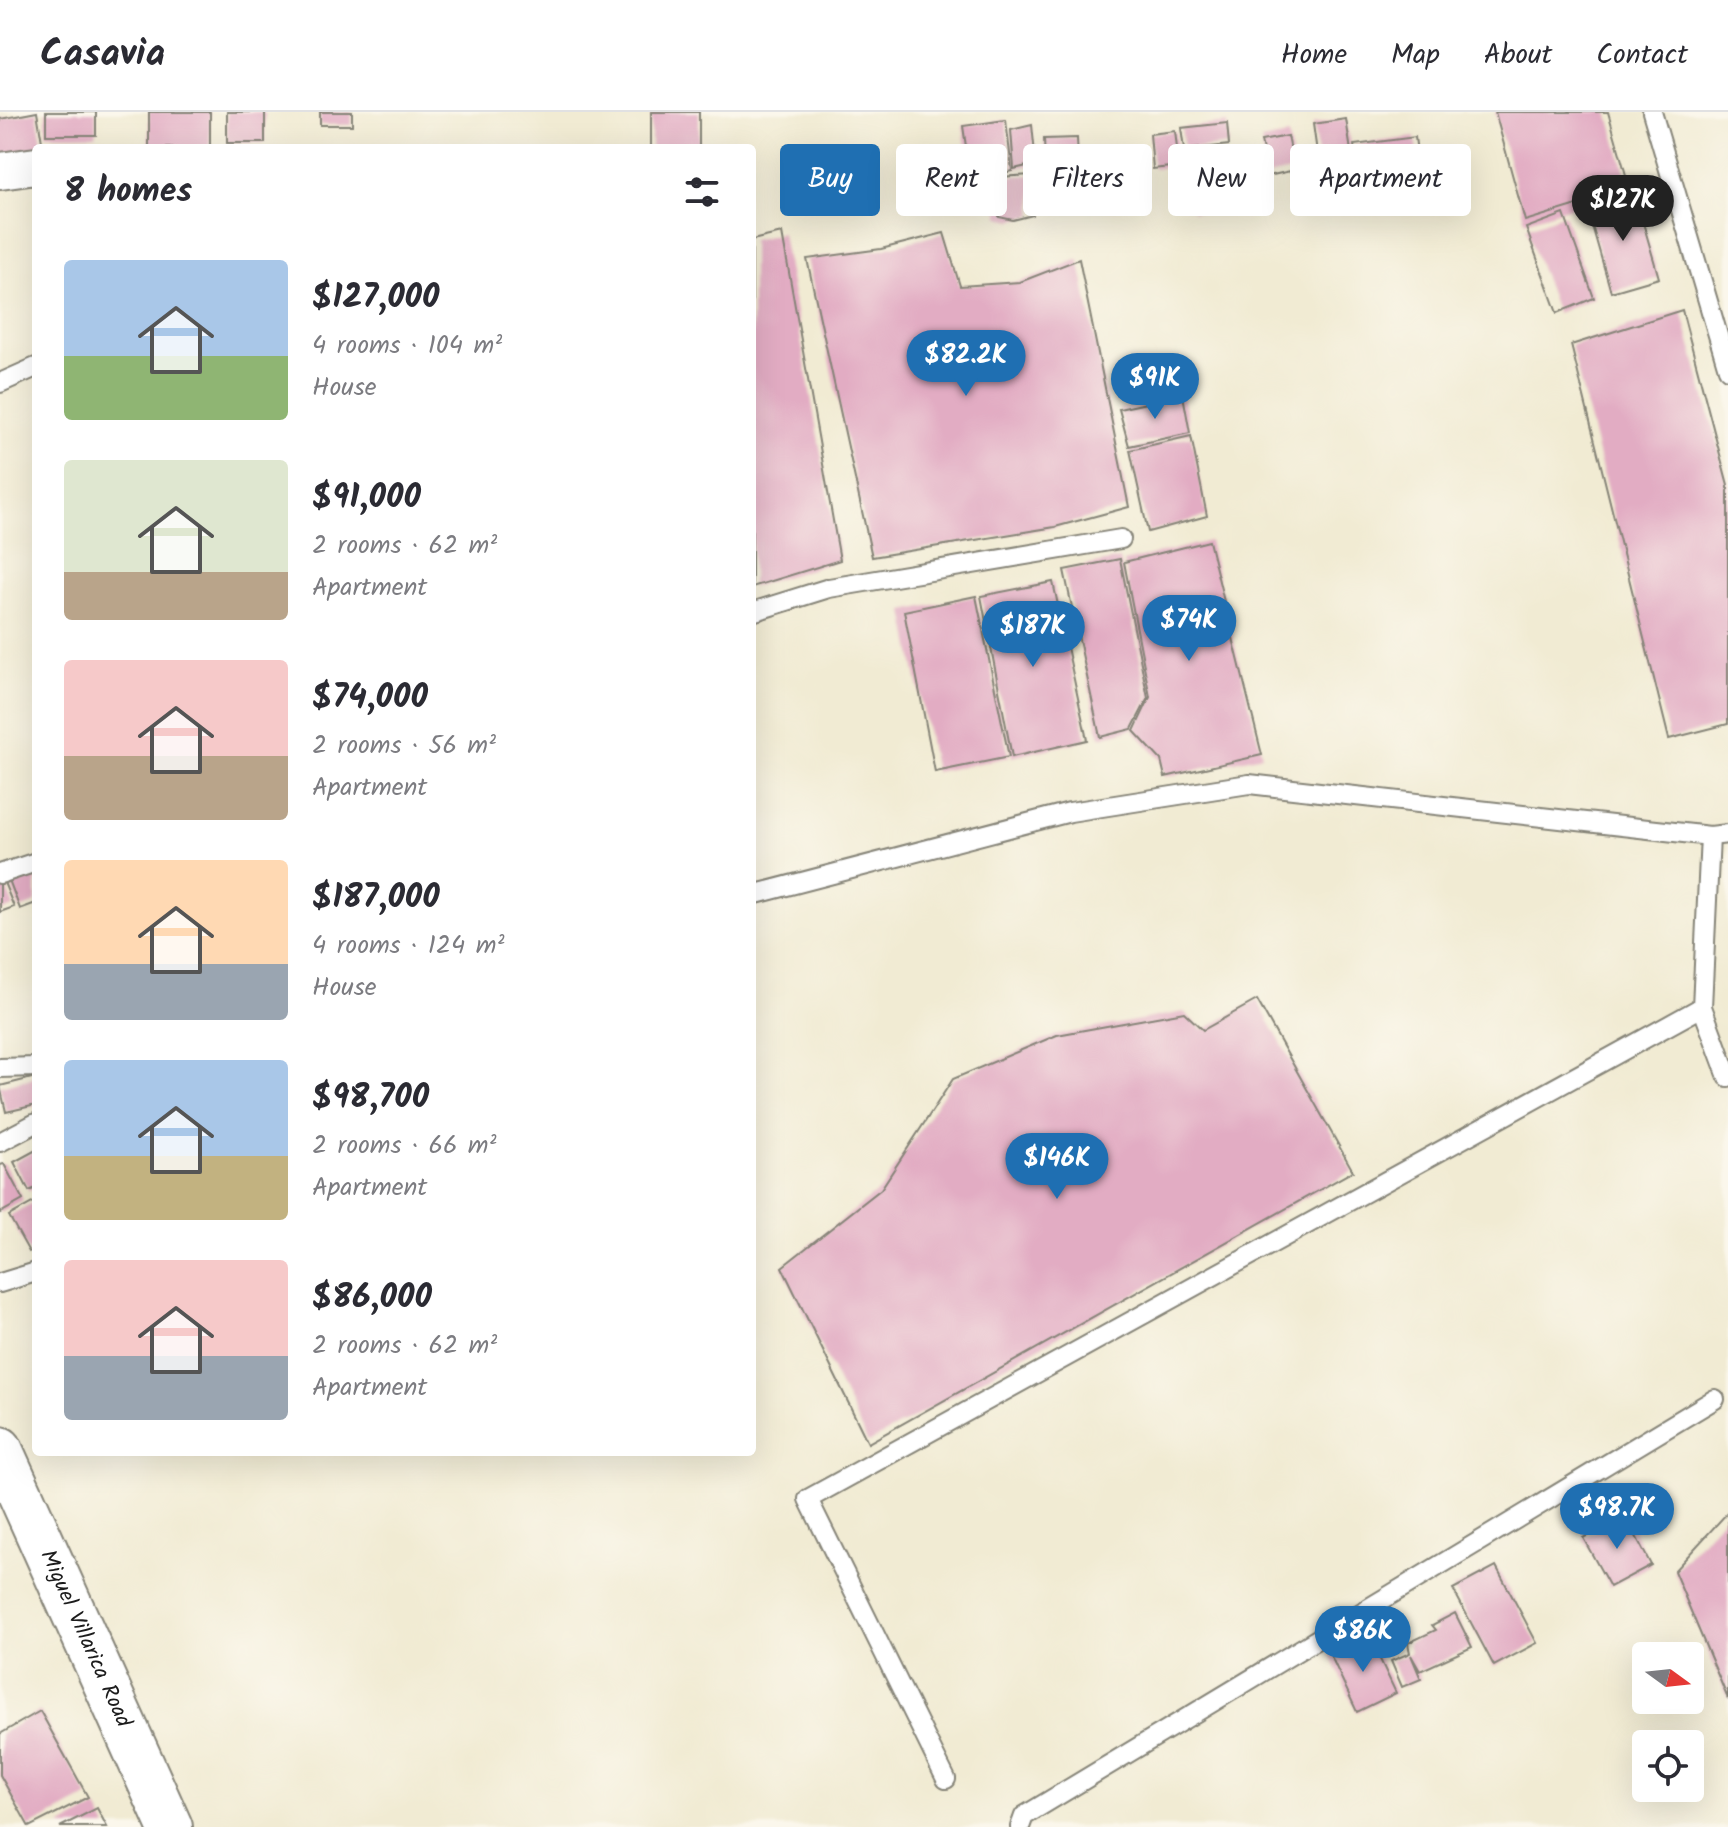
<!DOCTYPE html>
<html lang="en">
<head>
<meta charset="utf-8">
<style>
  :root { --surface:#fff; --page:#f7f7f7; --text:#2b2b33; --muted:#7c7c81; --line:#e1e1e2; --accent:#1f6fb2 }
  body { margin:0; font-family:Kalam,sans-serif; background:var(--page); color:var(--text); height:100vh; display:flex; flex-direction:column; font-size:30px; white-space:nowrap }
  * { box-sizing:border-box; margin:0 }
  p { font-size:26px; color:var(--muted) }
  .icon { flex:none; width:44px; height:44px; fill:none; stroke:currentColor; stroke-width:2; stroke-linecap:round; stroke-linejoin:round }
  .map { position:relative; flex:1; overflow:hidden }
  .details { position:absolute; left:32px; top:32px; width:724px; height:1312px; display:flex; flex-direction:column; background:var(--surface); border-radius:8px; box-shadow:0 8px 32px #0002 }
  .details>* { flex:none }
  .hud { position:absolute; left:780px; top:32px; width:760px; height:72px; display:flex; gap:16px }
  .needle { width:52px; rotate:105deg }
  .controls { position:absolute; left:1632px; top:1530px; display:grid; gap:16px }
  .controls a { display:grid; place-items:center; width:72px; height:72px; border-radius:8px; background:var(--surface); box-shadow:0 8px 32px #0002; font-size:40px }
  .price { position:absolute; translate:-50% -68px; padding:0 18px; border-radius:28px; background:var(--accent); color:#fff; font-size:26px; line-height:52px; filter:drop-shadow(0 2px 4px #0008) }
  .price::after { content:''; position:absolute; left:50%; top:48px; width:24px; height:18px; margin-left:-12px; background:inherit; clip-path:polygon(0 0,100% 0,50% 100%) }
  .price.active { background:#222; color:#fff }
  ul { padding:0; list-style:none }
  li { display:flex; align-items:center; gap:24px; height:200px; padding:0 32px }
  li span { display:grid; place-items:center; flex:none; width:224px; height:160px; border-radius:8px; color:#555 }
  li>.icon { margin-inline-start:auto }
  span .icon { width:96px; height:96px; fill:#fffc; stroke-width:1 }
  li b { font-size:34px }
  h2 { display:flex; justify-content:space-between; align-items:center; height:96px; padding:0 32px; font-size:34px }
  .tag { padding:0 28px; border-radius:8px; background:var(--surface); box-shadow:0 8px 32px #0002; font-size:28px; line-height:72px }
  .tag.active { background:var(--accent); color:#fff }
  header { display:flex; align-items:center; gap:48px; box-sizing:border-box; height:112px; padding:0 40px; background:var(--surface); border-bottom:2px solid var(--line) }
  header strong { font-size:38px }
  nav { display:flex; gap:44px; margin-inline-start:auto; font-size:28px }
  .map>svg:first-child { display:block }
</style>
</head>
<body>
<header>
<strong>Casavia</strong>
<nav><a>Home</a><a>Map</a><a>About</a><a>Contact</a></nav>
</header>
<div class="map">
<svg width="1728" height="1715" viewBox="0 0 1728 1715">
  <rect width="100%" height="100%" fill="#fbf7ec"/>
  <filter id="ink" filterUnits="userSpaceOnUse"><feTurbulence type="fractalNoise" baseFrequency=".0125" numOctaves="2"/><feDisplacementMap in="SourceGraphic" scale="16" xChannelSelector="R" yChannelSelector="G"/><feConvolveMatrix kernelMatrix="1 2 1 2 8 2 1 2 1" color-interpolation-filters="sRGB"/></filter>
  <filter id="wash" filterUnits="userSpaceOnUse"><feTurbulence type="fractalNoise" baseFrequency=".006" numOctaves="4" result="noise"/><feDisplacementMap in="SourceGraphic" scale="32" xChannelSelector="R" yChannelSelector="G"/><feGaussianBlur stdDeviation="1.8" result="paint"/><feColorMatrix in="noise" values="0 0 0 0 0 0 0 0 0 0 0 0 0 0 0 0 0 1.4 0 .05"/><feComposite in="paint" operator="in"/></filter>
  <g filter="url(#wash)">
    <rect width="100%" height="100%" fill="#f1ebd3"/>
    <g id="blocks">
      <g fill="#e2acc3">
        <polygon points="37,0 43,36 36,36 36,44 0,51 0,7"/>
        <rect x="46" y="0" width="50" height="23"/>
        <rect x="149" y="0" width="61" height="36"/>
        <rect x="227" y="0" width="38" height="31"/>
        <rect x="320" y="0" width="32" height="13"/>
        <rect x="651" y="0" width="48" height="36"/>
        <polygon points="1495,0 1608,0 1630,77 1525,109"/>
        <polygon points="1346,7 1357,78 1323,83 1313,12"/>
        <polygon points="1006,8 1012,59 971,69 963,14"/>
        <polygon points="1227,11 1229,33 1184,38 1181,16"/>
        <polygon points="1032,13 1036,52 1014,57 1011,18"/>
        <polygon points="1175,19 1179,54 1153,57 1150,22"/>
        <polygon points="1288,24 1295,58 1268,64 1261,29"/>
        <polygon points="1415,25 1419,56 1359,64 1354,33"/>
        <polygon points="1077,26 1079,72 1046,74 1044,27"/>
        <polygon points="1232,55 1236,94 1193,100 1188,61"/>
        <polygon points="1032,63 1033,103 1013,108 999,105 999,65"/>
        <polygon points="1635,83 1659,166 1611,180 1587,96"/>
        <polygon points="1564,102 1594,186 1557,201 1526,116"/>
        <polygon points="782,121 840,448 752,475 752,128"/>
        <polygon points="944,121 960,174 1020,170 1079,147 1129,395 1055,415 872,445 807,147 881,137"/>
        <polygon points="1682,198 1728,373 1728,612 1669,627 1571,233"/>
        <polygon points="1183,283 1190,321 1129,334 1119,297"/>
        <polygon points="1191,324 1207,404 1148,420 1130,338"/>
        <polygon points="1209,429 1262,643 1165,665 1161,648 1134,619 1150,585 1124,450"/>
        <polygon points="1120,447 1148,586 1132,617 1100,625 1064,458"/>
        <polygon points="1053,470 1087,628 1012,645 981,484"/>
        <polygon points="976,484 1009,645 935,660 904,499"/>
        <polygon points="36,755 36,791 20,797 8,765"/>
        <polygon points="3,768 14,795 0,800 0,769"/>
        <polygon points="1257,888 1353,1059 868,1331 782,1155 881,1077 953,967 1057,923 1184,900 1203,918"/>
        <polygon points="36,965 36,993 6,1000 0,974"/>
        <polygon points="36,1038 36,1076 29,1079 14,1050"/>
        <polygon points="4,1052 23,1088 0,1101 0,1053"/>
        <polygon points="36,1089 36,1136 29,1140 9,1104"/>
        <polygon points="1728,1400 1728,1587 1674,1459"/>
        <polygon points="1625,1403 1651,1453 1610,1475 1583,1426"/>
        <polygon points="1496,1454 1537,1531 1494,1554 1453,1477"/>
        <polygon points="1455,1501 1472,1535 1420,1559 1411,1543 1421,1567 1402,1575 1391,1549 1410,1541 1408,1531 1436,1518 1432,1513"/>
        <polygon points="1369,1524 1396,1581 1357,1600 1330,1542"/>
        <polygon points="40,1599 88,1685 29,1715 0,1663 0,1622"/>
        <polygon points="97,1696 107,1715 60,1715"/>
      </g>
    </g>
  </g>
  <g filter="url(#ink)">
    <use href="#blocks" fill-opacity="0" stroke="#868478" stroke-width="2"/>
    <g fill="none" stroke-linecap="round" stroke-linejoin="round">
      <defs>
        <g id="lane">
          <polyline points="1652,0 1728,257"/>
          <polyline points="0,271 36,255"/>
          <polyline points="752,500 829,476 1121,427"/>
          <polyline points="1710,724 1702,895 1728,965"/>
          <polyline points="0,762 36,750"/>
          <polyline points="752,783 1070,700 1249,672 1710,724 1728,722"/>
          <polyline points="0,956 36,955"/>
          <polyline points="0,1030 36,1011"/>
          <polyline points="0,1171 36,1160"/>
          <polyline points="946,1667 808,1387 1702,895"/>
          <polyline points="1020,1715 1024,1704 1715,1287"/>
        </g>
        <polyline id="street" points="0,59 36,54"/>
        <g id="secondary">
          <path id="s1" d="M 0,1337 L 170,1715"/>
        </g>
      </defs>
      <use href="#lane" stroke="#868478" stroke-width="22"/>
      <use href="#street" stroke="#868478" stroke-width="40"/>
      <use href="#secondary" stroke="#868478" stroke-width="48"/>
      <use href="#lane" stroke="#fff" stroke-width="18"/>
      <use href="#street" stroke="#fff" stroke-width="36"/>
      <use href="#secondary" stroke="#fff" stroke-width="44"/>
    </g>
  </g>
  <g text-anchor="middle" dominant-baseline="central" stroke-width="7" stroke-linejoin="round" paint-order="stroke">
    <g font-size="22" fill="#1c1c1c" stroke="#fbf7ec">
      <text stroke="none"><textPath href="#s1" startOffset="208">Miguel Villarica Road</textPath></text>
    </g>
  </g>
</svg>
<div class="controls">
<a><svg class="needle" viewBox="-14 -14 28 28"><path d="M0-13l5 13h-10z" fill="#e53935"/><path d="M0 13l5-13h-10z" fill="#7c7c81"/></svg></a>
<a><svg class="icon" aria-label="locate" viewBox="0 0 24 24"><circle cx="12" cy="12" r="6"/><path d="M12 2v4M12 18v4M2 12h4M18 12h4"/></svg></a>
</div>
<b class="price active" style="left:1623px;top:131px">$127K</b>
<b class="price" style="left:966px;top:286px">$82.2K</b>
<b class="price" style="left:1155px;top:309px">$91K</b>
<b class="price" style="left:1189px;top:551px">$74K</b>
<b class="price" style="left:1033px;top:557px">$187K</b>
<b class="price" style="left:1057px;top:1089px">$146K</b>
<b class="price" style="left:1617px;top:1439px">$98.7K</b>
<b class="price" style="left:1363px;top:1562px">$86K</b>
<div class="hud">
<a class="tag active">Buy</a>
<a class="tag">Rent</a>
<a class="tag">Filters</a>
<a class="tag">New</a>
<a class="tag">Apartment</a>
</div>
<section class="details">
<h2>8 homes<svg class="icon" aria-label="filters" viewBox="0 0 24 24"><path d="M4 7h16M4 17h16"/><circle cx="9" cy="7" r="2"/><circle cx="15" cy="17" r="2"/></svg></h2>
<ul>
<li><span style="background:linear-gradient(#a9c7e8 60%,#8fb573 0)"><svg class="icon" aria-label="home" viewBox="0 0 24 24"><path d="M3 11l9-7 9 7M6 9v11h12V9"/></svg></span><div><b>$127,000</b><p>4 rooms · 104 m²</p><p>House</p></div></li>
<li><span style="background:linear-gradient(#dfe7d0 70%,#b9a48a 0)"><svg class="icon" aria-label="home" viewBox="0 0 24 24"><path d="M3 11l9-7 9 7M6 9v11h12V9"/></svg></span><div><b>$91,000</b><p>2 rooms · 62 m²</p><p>Apartment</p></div></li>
<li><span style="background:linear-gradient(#f6c9c9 60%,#b9a48a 0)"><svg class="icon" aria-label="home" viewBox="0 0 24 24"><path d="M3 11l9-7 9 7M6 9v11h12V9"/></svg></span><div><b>$74,000</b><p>2 rooms · 56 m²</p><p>Apartment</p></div></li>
<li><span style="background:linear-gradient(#ffd9b3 65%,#9aa5b1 0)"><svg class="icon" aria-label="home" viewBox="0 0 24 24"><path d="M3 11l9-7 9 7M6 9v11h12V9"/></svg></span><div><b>$187,000</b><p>4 rooms · 124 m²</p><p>House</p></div></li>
<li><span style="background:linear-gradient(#a9c7e8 60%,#c2b280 0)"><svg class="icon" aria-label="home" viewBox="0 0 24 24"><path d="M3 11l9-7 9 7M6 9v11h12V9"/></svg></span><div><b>$98,700</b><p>2 rooms · 66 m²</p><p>Apartment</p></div></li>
<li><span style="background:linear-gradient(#f6c9c9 60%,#9aa5b1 0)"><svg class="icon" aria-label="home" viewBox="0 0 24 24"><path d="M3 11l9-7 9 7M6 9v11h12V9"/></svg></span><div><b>$86,000</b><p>2 rooms · 62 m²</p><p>Apartment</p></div></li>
</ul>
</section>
</div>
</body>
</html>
